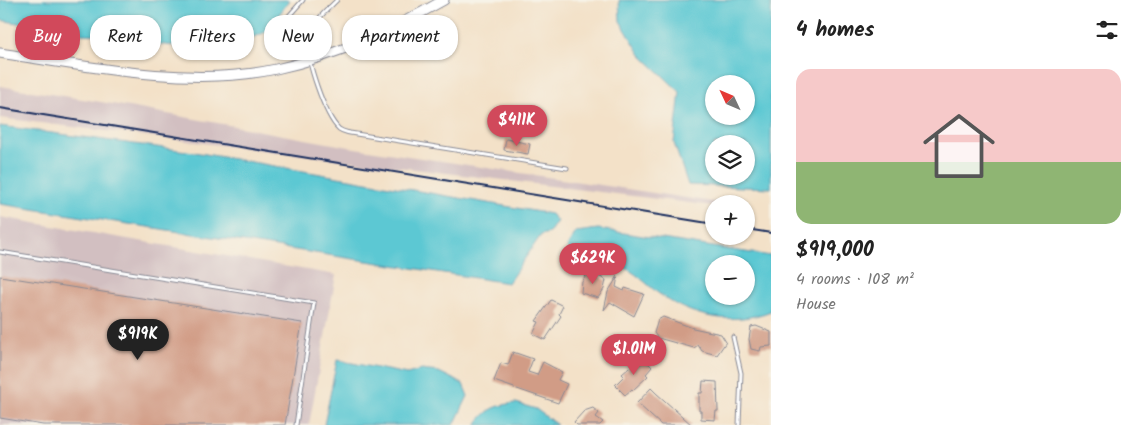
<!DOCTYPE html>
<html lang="en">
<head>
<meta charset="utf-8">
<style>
  :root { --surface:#fff; --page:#f2f2f2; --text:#222; --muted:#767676; --accent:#d1495b }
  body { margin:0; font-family:Kalam,sans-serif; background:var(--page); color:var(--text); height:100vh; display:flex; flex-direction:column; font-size:19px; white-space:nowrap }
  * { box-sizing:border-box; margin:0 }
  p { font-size:16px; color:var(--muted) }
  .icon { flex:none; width:28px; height:28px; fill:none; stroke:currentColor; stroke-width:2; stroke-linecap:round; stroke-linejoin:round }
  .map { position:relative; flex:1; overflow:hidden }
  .sheet { display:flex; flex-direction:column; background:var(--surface); width:375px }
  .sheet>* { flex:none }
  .guide { position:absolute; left:15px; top:15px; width:475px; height:45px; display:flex; gap:10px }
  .needle { width:32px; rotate:314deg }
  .buttons { position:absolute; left:705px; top:75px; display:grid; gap:10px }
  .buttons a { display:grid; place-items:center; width:50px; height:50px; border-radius:50%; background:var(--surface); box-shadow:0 1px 4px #0004; font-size:25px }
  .price { position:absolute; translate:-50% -42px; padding:0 11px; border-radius:18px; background:var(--accent); color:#fff; font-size:16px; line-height:32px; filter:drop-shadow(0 1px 2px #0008) }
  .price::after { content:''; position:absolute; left:50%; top:30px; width:15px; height:11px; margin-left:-8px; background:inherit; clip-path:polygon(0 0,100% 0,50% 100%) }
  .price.on { background:#222; color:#fff }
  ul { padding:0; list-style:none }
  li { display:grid; align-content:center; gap:10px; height:265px; padding:0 25px }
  li span { display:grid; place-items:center; height:155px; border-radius:15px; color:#555 }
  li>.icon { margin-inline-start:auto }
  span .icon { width:90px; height:90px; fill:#fffc; stroke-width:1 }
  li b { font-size:21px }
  h2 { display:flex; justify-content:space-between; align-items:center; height:60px; padding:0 25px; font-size:21px }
  .chip { padding:0 18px; border-radius:20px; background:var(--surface); box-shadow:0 1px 4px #0004; font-size:18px; line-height:45px }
  .chip.on { background:var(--accent); color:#fff }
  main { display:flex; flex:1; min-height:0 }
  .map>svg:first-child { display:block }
</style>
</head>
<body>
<main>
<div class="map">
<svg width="771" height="425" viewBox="0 0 771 425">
  <rect width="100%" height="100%" fill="#f7f3e8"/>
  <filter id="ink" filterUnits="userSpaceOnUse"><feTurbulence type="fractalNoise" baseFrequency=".02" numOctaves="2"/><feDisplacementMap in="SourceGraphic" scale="10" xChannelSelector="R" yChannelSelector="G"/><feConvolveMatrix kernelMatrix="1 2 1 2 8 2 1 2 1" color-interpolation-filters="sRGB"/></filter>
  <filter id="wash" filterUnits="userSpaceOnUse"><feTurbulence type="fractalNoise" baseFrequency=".0096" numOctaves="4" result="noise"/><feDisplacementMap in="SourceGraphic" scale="20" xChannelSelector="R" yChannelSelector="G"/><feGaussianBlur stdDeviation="1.12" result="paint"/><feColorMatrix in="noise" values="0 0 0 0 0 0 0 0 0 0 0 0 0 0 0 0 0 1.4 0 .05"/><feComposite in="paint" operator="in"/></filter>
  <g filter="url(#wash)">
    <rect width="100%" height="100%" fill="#f3e1c8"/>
    <g fill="#d2bfc1">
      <polygon points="0,86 101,102 355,148 727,204 714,204 714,206 0,118"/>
      <polygon points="0,217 336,275 309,425 0,425"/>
    </g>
    <g fill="#5cc8d3" stroke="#3c7c98" fill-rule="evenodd">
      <polygon points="0,0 290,0 266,32 244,41 207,49 135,42 111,35 82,34 0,20"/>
      <path d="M 619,0 L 771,0 L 771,188 L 688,185 L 674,143 L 680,92 L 641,55 L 620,21 ZM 714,84 L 746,84 L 746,116 L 714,116 ZM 714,144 L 746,144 L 746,176 L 714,176 Z"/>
      <polygon points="0,126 194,152 551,214 557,221 549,233 541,235 508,283 0,204"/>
      <path d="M 598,229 L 771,256 L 771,311 C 733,326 691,318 658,293 C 646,284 635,271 620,266 C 606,261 593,261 578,262 L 567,247 L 576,232 ZM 714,264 L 746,264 L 746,296 L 714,296 Z"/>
      <polygon points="337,360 407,374 421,370 439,372 463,384 468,396 454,425 324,425"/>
      <path d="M 516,403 L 536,409 L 557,425 L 476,425 C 486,409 497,405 516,403 Z"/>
    </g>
    <g id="blocks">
      <g fill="#d19c86">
        <polygon points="506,139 530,144 528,154 504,150"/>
        <polygon points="589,271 606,280 604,289 598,298 581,293 582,282"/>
        <polygon points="0,276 302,323 285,425 43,425 0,418"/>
        <polygon points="618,276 616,287 624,291 625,288 644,294 634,316 610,302 604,310 608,292"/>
        <polygon points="551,300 563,306 559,314 561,316 545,340 533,334 539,322 536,321"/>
        <polygon points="663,317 693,328 721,334 726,342 717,355 702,351 698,345 694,348 658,338 654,333 658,320"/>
        <polygon points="756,326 771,332 771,346 761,347 760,351 751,349 749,339 751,327"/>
        <polygon points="513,352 533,359 528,372 537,375 543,362 562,372 558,380 567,384 558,403 494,381 501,363 508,365"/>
        <polygon points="642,357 652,367 646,374 648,376 633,390 632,389 625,395 615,385 624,376 622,374"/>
        <polygon points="703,381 717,382 718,411 716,411 715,420 701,419 701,411 699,411 699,393 702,393"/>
        <polygon points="651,388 656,393 692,425 661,425 637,403"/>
        <polygon points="593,408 599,413 596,417 603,422 600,425 577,425 574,422 584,411"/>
      </g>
    </g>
  </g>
  <g filter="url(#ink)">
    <use href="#blocks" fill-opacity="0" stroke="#878893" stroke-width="1"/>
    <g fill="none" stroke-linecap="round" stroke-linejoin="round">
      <defs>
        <g id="lane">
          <polyline points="303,0 287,18 291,35 308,39"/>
          <path d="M 337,0 C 325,12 312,22 308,40 C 305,58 325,116 339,129 C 343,132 346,132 350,133 L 567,168"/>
          <polyline points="0,252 314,303 296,425"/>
          <polyline points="733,337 741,373 739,425"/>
        </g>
        <path id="secondary" d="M 0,53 C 84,66 192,88 276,69 C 337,56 391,30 444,0"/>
      </defs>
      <use href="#lane" stroke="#878893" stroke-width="5"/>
      <use href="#secondary" stroke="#878893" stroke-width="11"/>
      <use href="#lane" stroke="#fff" stroke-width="3"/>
      <use href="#secondary" stroke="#fff" stroke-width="9"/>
      <g stroke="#1b2f5e" stroke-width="2">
        <polyline points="0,108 714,224"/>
        <polyline points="746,229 771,233"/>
      </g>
    </g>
  </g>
</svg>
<div class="buttons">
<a><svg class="needle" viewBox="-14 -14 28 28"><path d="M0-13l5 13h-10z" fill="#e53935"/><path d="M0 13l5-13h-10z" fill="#767676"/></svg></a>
<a><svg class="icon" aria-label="layers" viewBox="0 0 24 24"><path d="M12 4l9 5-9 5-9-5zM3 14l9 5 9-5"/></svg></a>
<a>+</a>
<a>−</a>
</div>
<b class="price" style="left:517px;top:147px">$411K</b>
<b class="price" style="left:593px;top:285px">$629K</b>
<b class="price on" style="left:138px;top:361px">$919K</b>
<b class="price" style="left:634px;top:376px">$1.01M</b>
<div class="guide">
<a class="chip on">Buy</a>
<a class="chip">Rent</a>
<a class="chip">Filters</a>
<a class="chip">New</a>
<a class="chip">Apartment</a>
</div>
</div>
<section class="sheet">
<h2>4 homes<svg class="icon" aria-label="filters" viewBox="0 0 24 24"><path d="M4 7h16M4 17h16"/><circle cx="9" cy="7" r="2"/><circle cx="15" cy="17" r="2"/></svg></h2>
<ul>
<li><span style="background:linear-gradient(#f6c9c9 60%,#8fb573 0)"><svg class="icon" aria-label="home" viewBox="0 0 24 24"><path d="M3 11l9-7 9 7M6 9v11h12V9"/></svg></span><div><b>$919,000</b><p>4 rooms · 108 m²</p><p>House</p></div></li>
</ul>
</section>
</main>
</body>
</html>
